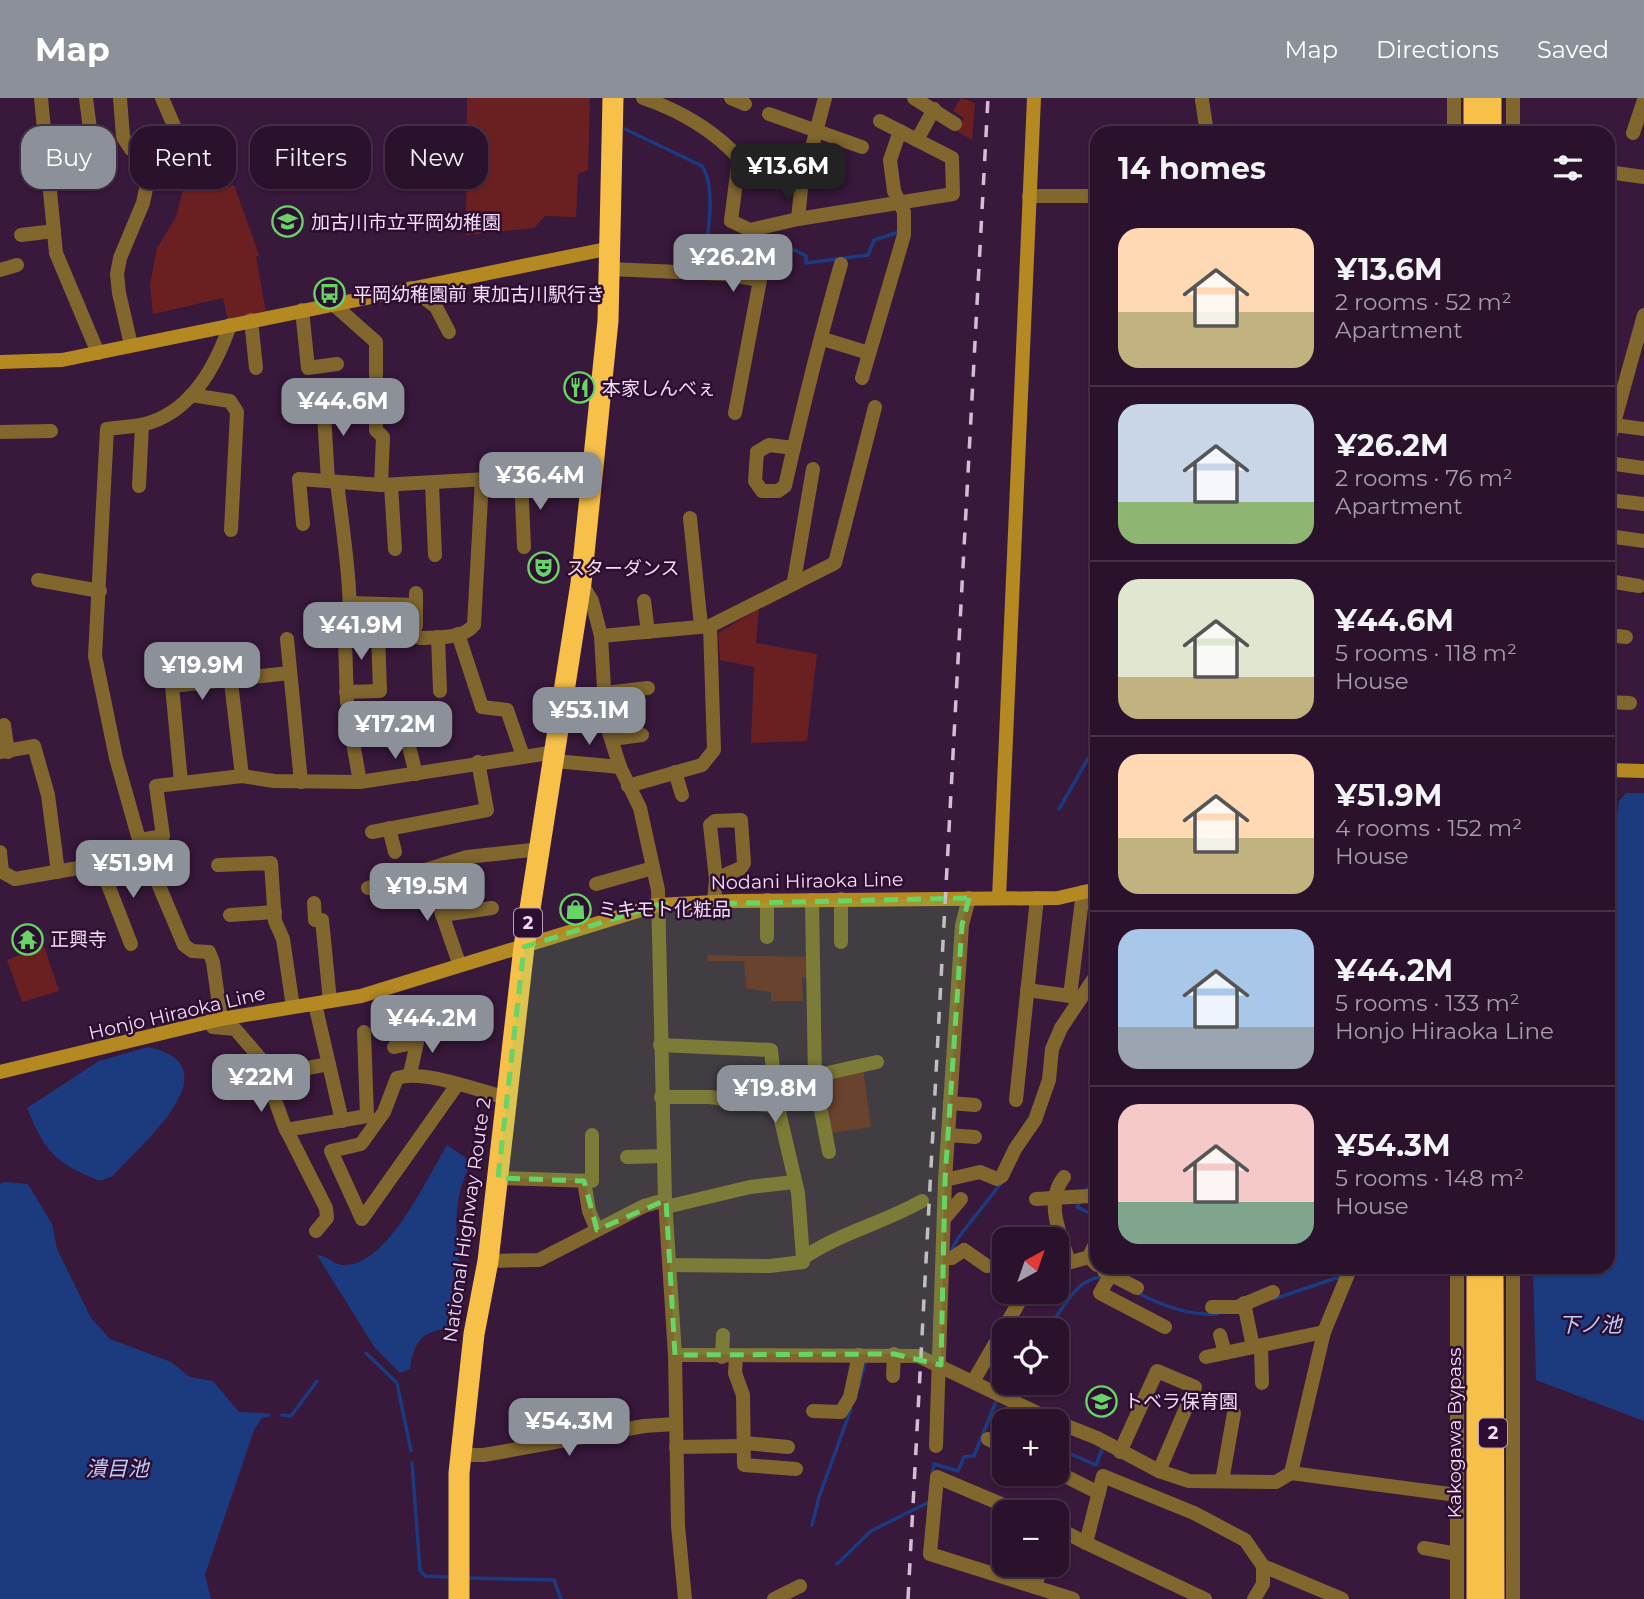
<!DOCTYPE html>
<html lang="en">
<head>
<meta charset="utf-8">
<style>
  :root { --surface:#2a122c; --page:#321b34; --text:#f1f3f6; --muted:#a59ea9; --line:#463248; --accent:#8c9099 }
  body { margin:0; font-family:Montserrat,"Noto Sans JP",sans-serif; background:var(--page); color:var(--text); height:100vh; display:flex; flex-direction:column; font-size:26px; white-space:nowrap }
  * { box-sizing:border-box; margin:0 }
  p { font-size:23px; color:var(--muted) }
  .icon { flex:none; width:38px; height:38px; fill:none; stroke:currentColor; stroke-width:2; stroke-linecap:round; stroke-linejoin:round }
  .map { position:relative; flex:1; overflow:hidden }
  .panel { position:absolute; left:1090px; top:28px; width:525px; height:1148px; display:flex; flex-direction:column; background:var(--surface); border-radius:21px; box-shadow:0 2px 5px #0004,0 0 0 2px var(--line) }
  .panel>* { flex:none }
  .hud { position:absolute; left:21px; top:28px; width:665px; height:63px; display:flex; gap:14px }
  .needle { width:46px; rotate:40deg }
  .controls { position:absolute; left:992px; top:1129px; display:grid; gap:14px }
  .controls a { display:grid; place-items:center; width:77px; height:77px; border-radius:14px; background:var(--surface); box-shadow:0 2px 5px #0004,0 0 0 2px var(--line); font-size:35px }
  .price { position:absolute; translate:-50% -60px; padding:0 16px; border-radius:14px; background:var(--accent); color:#fff; font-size:23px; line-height:46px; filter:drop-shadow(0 2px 4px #0008) }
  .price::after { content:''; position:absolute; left:50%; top:42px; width:21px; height:16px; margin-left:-10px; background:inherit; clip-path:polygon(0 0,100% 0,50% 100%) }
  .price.active { background:#222; color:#fff }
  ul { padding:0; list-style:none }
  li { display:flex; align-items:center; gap:21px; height:175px; padding:0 28px }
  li+li { border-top:2px solid var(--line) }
  li span { display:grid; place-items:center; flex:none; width:196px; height:140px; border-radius:21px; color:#555 }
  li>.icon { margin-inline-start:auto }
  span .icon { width:84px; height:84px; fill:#fffc; stroke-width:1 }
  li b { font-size:30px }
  h2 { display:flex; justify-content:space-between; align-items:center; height:84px; padding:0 28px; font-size:30px }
  .tag { padding:0 24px; border-radius:21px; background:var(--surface); box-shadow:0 2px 5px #0004,0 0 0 2px var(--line); font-size:24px; line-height:63px }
  .tag.active { background:var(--accent); color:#fff }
  header { display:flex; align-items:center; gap:42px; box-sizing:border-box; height:98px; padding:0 35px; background:var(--accent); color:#fff }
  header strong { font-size:33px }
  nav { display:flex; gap:38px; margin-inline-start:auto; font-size:24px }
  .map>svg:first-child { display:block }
</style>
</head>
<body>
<header>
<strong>Map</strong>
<nav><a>Map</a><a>Directions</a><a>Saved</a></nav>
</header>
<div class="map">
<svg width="1644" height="1501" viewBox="0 0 1644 1501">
  <rect width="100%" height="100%" fill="#38183b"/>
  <g fill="#6a2021">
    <polygon points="467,0 590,0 588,72 578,76 576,119 545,118 534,130 466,137"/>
    <polygon points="961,0 975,5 972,42 957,33 964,20 953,13"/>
    <polygon points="219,58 226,87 214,91 206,70 201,66 190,67 192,59"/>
    <polygon points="189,69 199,69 204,72 209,90 213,93 234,87 259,157 256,159 266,214 228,222 223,200 153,216 150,187 157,150 176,119"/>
    <polygon points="759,511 756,545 817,556 807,643 751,645 754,569 720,562 718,535"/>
    <polygon points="44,848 59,893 22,904 7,862"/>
    <polygon points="707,857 808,859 809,880 802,880 803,903 771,903 771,894 746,890 744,863 708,863"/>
    <polygon points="863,970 871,1029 831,1035 821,985 824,981"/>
  </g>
  <g fill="#1c3b7f">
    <polygon points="1626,695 1644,695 1644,1323 1536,1282 1533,1169 1608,1169 1608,788 1619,703"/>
    <path d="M 148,949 C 236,968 141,1046 113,1078 L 100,1083 C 55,1065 45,1054 27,1010 L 99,963 Z"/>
    <path d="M 447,1047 L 472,1064 C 450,1100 455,1148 464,1187 C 467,1200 460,1219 458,1231 C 426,1230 414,1239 410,1271 L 400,1275 L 375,1250 L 317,1157 C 327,1157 333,1166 342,1167 C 386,1171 427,1080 447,1047 Z"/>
    <polygon points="4,1084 28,1086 52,1126 57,1151 91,1220 110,1241 171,1264 190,1279 213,1283 239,1314 265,1315 254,1332 205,1477 211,1501 0,1501 0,1086"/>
  </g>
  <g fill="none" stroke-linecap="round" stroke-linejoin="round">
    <g stroke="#1c3b7f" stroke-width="3.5">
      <path d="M 625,31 L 702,68 C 715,88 709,123 707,145 L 759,158 L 795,152 L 806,158 L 806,165 L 868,157 L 874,142 L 899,134"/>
      <polyline points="1059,711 1090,657 1097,656"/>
      <polyline points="1085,1095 1092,1084 1097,1087"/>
      <polyline points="1081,1102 1077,1109 1097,1119"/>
      <polyline points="951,1153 958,1140 1002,1084"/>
      <path d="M 1138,1195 C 1161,1207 1190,1218 1217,1216"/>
      <polyline points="1274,1201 1336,1180 1342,1182"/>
      <path d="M 1046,1232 C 1062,1215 1075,1179 1103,1179"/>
      <polyline points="366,1255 397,1285 411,1353"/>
      <polyline points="858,1291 866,1261"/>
      <polyline points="1004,1293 1014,1284"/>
      <polyline points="282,1317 291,1318 317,1283"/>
      <polyline points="263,1318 269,1317"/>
      <polyline points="990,1320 1004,1327"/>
      <polyline points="1057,1350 1096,1367 1103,1349"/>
      <polyline points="412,1365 420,1472 425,1478 447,1479"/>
      <polyline points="932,1376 934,1366 958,1373 964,1359 974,1358 997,1301"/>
      <polyline points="812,1427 819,1399 851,1311"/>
      <polyline points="837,1466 871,1433 929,1404"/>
      <polyline points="468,1480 554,1482 561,1501"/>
    </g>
    <g stroke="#81662e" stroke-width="14">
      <polyline points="41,0 56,155 98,255"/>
      <polyline points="120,0 123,39 131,51 180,61 183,49 162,0"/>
      <path d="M 643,0 C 678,12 713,32 739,60 L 731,123 L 750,132 L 798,121 L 953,96 L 952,60 L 880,23"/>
      <polyline points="731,0 745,6"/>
      <polyline points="914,0 955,26"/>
      <polyline points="1454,0 1454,35"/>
      <polyline points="1202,2 1207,35"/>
      <polyline points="769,16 862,49"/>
      <polyline points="1513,35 1513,0"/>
      <polyline points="1633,35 1644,2"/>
      <polyline points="917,42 934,11"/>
      <polyline points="1608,74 1644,79"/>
      <polyline points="48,75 95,70 86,0"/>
      <polyline points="1029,98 1097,98"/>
      <polyline points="798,121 801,91 825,0"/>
      <polyline points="21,137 54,133"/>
      <polyline points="610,171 724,176 760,182 735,315"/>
      <polyline points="0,172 17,167"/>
      <polyline points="411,190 436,209 449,234"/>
      <polyline points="332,205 376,244 376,332 383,339 381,387"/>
      <polyline points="302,212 308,270 337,266"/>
      <polyline points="251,222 256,270"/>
      <polyline points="823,241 869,255"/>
      <polyline points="131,247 119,195 117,176 120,160 143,105 153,57"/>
      <polyline points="862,280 904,137 904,114 894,93 890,62 900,33"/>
      <polyline points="191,297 230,303 237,314 231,432"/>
      <polyline points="323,299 328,383"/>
      <polyline points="1614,327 1644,331"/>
      <polyline points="0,334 51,333"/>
      <polyline points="1608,346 1644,217"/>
      <path d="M 794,350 L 769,347 L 757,354 L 755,383 L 762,393 L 778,393 L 785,388 C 802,313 820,239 841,166"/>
      <polyline points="1608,365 1644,370"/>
      <polyline points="521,379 524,449"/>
      <path d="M 337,384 C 340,413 358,523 345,542 L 347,604"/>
      <polyline points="432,386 435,457"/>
      <polyline points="391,387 395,451"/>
      <polyline points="139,388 142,327"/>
      <polyline points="1608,402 1644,406"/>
      <polyline points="690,420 701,528"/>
      <polyline points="303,426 299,381 381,387 592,375"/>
      <polyline points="1608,438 1644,443"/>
      <polyline points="38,482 100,493"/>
      <polyline points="794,483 813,371"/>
      <polyline points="1608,483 1639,488"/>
      <polyline points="581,485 592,503 601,538 606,625 620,669 640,710 658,792 665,1102 675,1257 678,1428 685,1501"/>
      <polyline points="644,503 648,534"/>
      <polyline points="350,505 416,507"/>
      <polyline points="412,533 416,528 416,495"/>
      <path d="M 350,534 L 412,533 L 420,540 C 438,539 463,541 474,527 L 482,382"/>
      <polyline points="458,536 482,609 507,612 523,658"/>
      <polyline points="1608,537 1626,539"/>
      <polyline points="601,538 710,528 835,465 875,309"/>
      <polyline points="438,539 440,593"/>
      <polyline points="287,541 301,684"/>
      <polyline points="231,584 242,678"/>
      <polyline points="346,594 380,593 378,534"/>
      <polyline points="605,595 648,590"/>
      <polyline points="1608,604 1630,605"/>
      <polyline points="4,627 8,654"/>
      <polyline points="350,628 360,684"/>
      <polyline points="407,641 416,676"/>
      <polyline points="612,641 642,637"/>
      <polyline points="0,654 34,648 48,697 58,774"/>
      <polyline points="555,663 620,669"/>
      <polyline points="675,674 682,697"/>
      <polyline points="181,684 172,588 289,575"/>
      <polyline points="628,688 702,667 714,652 710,528"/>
      <polyline points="389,730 395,754"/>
      <polyline points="372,734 487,712 478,664"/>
      <polyline points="140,742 163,738 156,688 242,678 274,683 360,684 556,654"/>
      <polyline points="0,754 2,774 15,781 130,761 146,754"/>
      <polyline points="104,766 105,779 131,846"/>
      <polyline points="218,767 271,765 275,823 283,841 293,909"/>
      <polyline points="427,773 459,865"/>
      <polyline points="596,786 653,770"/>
      <polyline points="368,790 467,759 541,751"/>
      <polyline points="841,801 841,844"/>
      <polyline points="767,802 767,839"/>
      <polyline points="812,802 815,982 829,1054"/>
      <polyline points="714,804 716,781 710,727 715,723 741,722 744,765 741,770 716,781"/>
      <polyline points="314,805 315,822 322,822 330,903"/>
      <polyline points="230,817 275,814"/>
      <polyline points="442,817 492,810"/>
      <polyline points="1027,892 1070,898 1083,794"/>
      <polyline points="315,906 342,1023"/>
      <path d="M 221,921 L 213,864 L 209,854 L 192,853 L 184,847 L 138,738 L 116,660 L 95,558 L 107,331 C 119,329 133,329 145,326 C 191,314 216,268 230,227"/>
      <polyline points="210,923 213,929 235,931 260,960 284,1027 326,1110 327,1120 316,1133"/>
      <polyline points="660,947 771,952 776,1001 798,1095 803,1160 803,1164 770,1168 671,1167"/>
      <polyline points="394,949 417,944"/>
      <polyline points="291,973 329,966"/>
      <polyline points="410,976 420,931"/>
      <path d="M 457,987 L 362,1121 L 331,1053 L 361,1046 L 384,1014 L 397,980 C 424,971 479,993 507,1000"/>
      <polyline points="661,999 710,999 779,1009 794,1003 823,976 877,964"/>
      <polyline points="1016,1002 1037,800"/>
      <polyline points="950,1005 975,1007"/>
      <polyline points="286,1032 367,1018 364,934"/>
      <polyline points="948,1037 975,1039"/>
      <polyline points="627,1059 663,1058"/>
      <path d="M 1064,1079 C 1044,1104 1061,1137 1069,1164"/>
      <polyline points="498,1080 592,1083 592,1037"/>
      <polyline points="945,1082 980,1074 997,1081 1002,1078 1015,1051 1035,1022 1049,982 1052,951 1061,930 1097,876"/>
      <polyline points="584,1083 589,1113 597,1132"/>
      <polyline points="1036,1101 1089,1098 1097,1103"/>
      <polyline points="666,1109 750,1089 794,1084"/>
      <polyline points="944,1121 961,1101"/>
      <polyline points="1089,1159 1096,1144"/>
      <path d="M 803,1160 C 840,1135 883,1125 922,1103"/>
      <polyline points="943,1160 952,1160 964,1152 987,1168"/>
      <polyline points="488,1163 539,1162 644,1108 665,1102"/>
      <polyline points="1057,1168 1089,1159 1097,1167"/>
      <polyline points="1513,1169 1513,1501"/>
      <polyline points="1104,1173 1137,1190"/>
      <polyline points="1111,1176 1100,1195 1165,1229"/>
      <polyline points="1244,1205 1253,1249"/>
      <polyline points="1212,1209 1237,1209 1273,1194"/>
      <polyline points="1220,1237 1225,1255"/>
      <polyline points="1261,1248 1262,1285"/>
      <polyline points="675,1257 918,1258 1054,1323"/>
      <polyline points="722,1259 723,1237"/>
      <polyline points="736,1259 735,1275 743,1297 744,1367 796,1371"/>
      <polyline points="1206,1259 1324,1234"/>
      <polyline points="893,1278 894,1256"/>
      <polyline points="974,1282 1025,1194"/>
      <polyline points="813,1313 841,1314 850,1299 859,1257"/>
      <polyline points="1057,1324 1097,1340 1159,1373 1189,1383 1276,1384 1291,1375 1324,1234 1351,1169"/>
      <polyline points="988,1341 1004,1349"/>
      <polyline points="744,1345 788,1349"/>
      <polyline points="936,1348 945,1082 962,827 969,800"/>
      <polyline points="676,1349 744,1348"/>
      <polyline points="1120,1354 1157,1273 1195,1289 1159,1373"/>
      <polyline points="461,1357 484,1357 644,1328 676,1326"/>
      <polyline points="1057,1374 1099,1395"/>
      <polyline points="1291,1375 1457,1397"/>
      <polyline points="1222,1383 1234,1315"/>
      <polyline points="1020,1414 937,1379 930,1456 1073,1501"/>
      <polyline points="1057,1430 1086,1445"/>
      <polyline points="1424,1450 1457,1456"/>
      <polyline points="1035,1489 1042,1466"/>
      <polyline points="774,1501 800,1488"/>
      <polyline points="1205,1501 1086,1445 1103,1378 1194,1415 1245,1442 1263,1468 1342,1501"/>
      <polyline points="1254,1501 1263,1486 1263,1468"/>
      <polyline points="1457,1501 1457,1169"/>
    </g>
    <g stroke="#b58922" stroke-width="14">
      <polyline points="0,264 62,262 611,150"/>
      <polyline points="1608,672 1644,673"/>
      <polyline points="999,800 1034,0"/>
      <polyline points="0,974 221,921 361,898 657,807 733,803 1058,800 1097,791"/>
    </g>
    <g stroke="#f7c049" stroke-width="21">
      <polyline points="1474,0 1474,35"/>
      <polyline points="1491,0 1491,35"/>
      <polyline points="1477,1169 1477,1501"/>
      <polyline points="1493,1169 1494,1501"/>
      <polyline points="459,1501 459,1375 474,1236 488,1163 524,849 581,485 608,223 613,0"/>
    </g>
    <polyline stroke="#d3bdd5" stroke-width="3.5" stroke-dasharray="12 12" stroke-linecap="butt" points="908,1501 988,0"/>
  </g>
  <path fill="#67d466" fill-opacity="0.2" stroke="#67d466" stroke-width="5" stroke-dasharray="14 9" stroke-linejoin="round" d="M 969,800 L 962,827 L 945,1082 L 941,1267 L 894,1256 L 675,1257 L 666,1102 L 597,1132 L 584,1083 L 498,1080 L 524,849 L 657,807 Z"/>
  <defs>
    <symbol id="school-ring" viewBox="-11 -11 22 22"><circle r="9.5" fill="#2d0d31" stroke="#67d466" stroke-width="1.5"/><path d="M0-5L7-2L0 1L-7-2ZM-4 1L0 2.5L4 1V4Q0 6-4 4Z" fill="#67d466"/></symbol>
    <symbol id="bus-ring" viewBox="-11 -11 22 22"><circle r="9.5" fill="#2d0d31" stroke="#67d466" stroke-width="1.5"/><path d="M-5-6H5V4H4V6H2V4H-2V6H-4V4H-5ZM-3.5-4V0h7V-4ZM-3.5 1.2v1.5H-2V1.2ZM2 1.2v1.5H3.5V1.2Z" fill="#67d466"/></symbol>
    <symbol id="restaurant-ring" viewBox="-11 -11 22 22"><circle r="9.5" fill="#2d0d31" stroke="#67d466" stroke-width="1.5"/><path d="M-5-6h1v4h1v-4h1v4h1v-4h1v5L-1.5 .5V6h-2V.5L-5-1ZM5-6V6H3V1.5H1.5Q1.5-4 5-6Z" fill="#67d466"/></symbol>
    <symbol id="theatre-ring" viewBox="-11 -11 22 22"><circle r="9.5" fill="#2d0d31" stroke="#67d466" stroke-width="1.5"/><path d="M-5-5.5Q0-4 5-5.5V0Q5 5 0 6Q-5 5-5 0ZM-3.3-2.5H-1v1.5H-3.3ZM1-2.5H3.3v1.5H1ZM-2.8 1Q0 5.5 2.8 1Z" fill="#67d466"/></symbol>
    <symbol id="shop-ring" viewBox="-11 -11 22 22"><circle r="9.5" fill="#2d0d31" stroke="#67d466" stroke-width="1.5"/><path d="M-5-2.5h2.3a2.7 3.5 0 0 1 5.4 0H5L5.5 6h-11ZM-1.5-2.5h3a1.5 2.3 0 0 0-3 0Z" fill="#67d466"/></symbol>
    <symbol id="temple-ring" viewBox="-11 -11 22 22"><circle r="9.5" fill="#2d0d31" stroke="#67d466" stroke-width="1.5"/><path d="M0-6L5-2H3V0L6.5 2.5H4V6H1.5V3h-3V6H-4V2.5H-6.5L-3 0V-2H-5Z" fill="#67d466"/></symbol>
  </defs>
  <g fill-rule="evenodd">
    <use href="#school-ring" x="270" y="106" width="35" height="35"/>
    <use href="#bus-ring" x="312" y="178" width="35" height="35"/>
    <use href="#restaurant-ring" x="562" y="272" width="35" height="35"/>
    <use href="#theatre-ring" x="526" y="452" width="35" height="35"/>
    <use href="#shop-ring" x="558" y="794" width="35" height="35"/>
    <use href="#temple-ring" x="10" y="824" width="35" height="35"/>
    <use href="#school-ring" x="1084" y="1286" width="35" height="35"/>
  </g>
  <g text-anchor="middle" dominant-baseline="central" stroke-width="5" stroke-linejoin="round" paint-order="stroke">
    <g fill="#2d0d31" stroke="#b79fb9" stroke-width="2">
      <rect x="514" y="810.5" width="28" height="29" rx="5"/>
      <rect x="1479" y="1320.5" width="28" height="29" rx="5"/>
    </g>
    <g font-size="18" font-weight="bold" fill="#f2ddf3">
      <text x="528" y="825">2</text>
      <text x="1493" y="1335">2</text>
    </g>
    <g font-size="19" fill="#f2ddf3" stroke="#2d0d31" text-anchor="start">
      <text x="311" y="124">加古川市立平岡幼稚園</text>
      <text x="353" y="196">平岡幼稚園前 東加古川駅行き</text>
      <text x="602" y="290">本家しんべぇ</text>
      <text x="566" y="470">スターダンス</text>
      <text x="598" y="811">ミキモト化粧品</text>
      <text x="50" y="841">正興寺</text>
      <text x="1124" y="1303">トベラ保育園</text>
    </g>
    <g font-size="19" fill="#f2ddf3" stroke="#2d0d31">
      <text transform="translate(807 783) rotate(-1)">Nodani Hiraoka Line</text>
      <text transform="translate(177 915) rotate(-13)">Honjo Hiraoka Line</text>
      <text transform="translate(467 1122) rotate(-82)">National Highway Route 2</text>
      <text transform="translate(1454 1335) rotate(-90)">Kakogawa Bypass</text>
    </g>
    <g font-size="21" font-style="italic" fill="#b9cef6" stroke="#2d0d31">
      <text x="1590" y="1226">下ノ池</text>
      <text x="117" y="1370">潰目池</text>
    </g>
  </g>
</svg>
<div class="controls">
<a><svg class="needle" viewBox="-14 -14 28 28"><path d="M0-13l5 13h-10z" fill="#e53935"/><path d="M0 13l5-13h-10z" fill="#a59ea9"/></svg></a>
<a><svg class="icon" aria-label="locate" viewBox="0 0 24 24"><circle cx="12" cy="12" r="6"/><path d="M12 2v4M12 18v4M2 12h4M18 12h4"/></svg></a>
<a>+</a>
<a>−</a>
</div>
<b class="price active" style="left:788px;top:105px">¥13.6M</b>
<b class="price" style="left:733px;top:196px">¥26.2M</b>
<b class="price" style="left:343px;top:340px">¥44.6M</b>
<b class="price" style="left:540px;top:414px">¥36.4M</b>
<b class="price" style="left:361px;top:564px">¥41.9M</b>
<b class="price" style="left:202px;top:604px">¥19.9M</b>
<b class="price" style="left:589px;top:649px">¥53.1M</b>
<b class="price" style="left:395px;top:663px">¥17.2M</b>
<b class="price" style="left:133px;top:802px">¥51.9M</b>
<b class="price" style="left:427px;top:825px">¥19.5M</b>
<b class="price" style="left:432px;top:957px">¥44.2M</b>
<b class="price" style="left:261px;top:1016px">¥22M</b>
<b class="price" style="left:775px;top:1027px">¥19.8M</b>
<b class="price" style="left:569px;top:1360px">¥54.3M</b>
<div class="hud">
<a class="tag active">Buy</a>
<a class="tag">Rent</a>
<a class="tag">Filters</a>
<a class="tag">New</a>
</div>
<section class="panel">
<h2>14 homes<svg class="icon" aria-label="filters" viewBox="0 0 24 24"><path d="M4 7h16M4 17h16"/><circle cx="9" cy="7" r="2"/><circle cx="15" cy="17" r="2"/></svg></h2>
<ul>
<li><span style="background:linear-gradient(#ffd9b3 60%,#c2b280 0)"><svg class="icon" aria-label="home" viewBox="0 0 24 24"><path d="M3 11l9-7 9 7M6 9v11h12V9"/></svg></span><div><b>¥13.6M</b><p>2 rooms · 52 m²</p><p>Apartment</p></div></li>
<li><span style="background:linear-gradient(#c9d6e8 70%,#8fb573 0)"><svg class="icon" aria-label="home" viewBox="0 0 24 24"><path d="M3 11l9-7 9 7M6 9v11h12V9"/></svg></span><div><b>¥26.2M</b><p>2 rooms · 76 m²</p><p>Apartment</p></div></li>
<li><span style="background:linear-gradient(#dfe7d0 70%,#c2b280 0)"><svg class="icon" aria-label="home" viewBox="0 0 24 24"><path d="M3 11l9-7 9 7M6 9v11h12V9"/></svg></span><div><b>¥44.6M</b><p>5 rooms · 118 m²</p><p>House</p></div></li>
<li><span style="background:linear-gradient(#ffd9b3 60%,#c2b280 0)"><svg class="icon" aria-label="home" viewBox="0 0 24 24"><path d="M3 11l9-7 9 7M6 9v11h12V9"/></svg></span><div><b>¥51.9M</b><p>4 rooms · 152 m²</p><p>House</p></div></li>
<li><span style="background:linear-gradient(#a9c7e8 70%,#9aa5b1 0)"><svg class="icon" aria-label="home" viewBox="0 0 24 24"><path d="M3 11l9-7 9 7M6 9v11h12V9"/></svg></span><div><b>¥44.2M</b><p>5 rooms · 133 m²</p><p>Honjo Hiraoka Line</p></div></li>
<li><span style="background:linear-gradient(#f6c9c9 70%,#7fa58c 0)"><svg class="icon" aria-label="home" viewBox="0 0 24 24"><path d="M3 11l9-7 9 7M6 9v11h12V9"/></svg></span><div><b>¥54.3M</b><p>5 rooms · 148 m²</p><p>House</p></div></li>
</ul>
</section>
</div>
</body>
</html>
